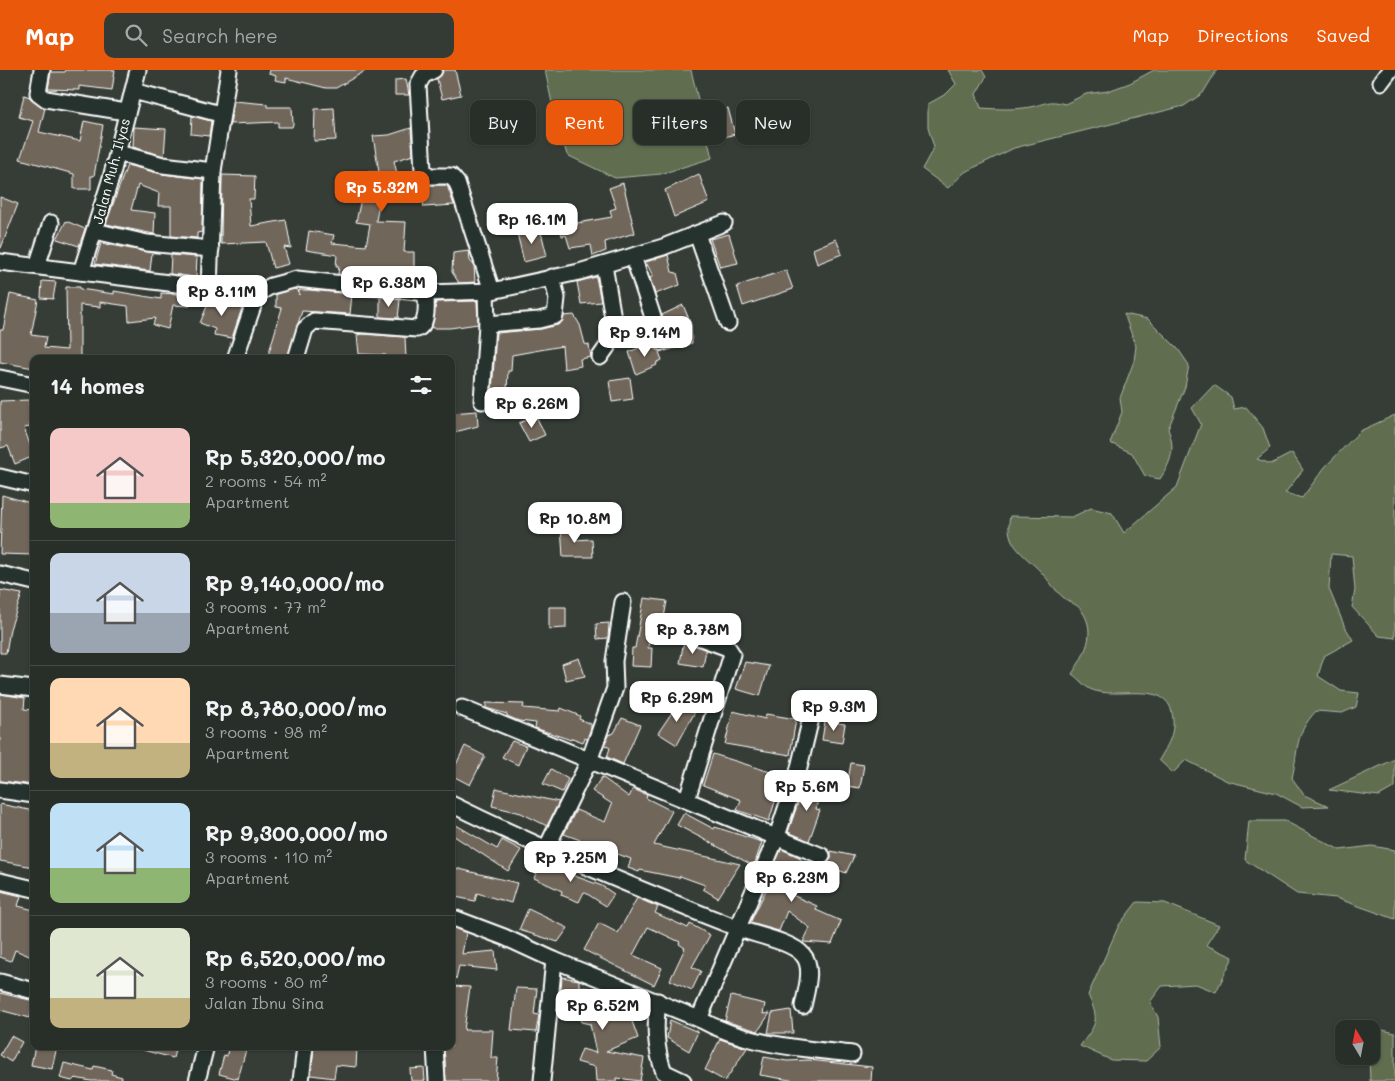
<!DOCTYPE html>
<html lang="en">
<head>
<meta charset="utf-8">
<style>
  :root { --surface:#282e28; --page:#343a34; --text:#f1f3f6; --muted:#a5a8a8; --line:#444a45; --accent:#ea580c }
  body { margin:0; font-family:Mali,sans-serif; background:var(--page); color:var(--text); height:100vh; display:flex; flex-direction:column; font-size:19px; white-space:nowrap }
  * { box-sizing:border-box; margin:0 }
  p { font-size:16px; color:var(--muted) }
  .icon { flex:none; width:28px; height:28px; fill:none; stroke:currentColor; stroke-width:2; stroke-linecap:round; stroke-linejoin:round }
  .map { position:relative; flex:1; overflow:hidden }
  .drawer { position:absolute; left:30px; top:285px; width:425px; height:695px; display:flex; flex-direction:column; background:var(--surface); border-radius:10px; box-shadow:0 1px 4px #0004,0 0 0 1px var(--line) }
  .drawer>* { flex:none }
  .top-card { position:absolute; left:470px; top:30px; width:475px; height:45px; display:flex; gap:10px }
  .needle { width:32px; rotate:350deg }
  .buttons { position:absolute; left:1335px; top:950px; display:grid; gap:10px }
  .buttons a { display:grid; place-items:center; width:45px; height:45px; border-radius:10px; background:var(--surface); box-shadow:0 1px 4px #0004,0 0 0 1px var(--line); font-size:25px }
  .price { position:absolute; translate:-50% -42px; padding:0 11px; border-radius:10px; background:#fff; color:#222; font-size:16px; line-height:32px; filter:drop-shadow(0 1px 2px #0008) }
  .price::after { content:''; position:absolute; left:50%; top:30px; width:15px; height:11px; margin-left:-8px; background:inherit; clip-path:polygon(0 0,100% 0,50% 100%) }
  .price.selected { background:var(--accent); color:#fff }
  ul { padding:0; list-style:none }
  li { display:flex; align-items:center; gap:15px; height:125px; padding:0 20px }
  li+li { border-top:1px solid var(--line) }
  li span { display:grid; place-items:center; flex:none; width:140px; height:100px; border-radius:10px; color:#555 }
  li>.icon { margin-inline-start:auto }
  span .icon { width:60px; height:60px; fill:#fffc; stroke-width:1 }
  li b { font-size:21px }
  h2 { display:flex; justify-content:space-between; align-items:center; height:60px; padding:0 20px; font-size:21px }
  .chip { padding:0 18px; border-radius:10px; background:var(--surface); box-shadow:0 1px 4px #0004,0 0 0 1px var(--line); font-size:18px; line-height:45px }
  .chip.selected { background:var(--accent); color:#fff }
  header { display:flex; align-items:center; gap:30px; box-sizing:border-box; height:70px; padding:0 25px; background:var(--accent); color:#fff }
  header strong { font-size:24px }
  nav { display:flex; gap:28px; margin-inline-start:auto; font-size:18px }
  .search { width:350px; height:45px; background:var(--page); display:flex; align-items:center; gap:12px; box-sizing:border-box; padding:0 18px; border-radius:10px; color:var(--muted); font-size:19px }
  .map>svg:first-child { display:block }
</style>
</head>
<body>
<header>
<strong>Map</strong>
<div class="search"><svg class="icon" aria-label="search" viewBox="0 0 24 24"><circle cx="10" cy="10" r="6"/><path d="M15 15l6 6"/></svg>Search here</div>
<nav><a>Map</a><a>Directions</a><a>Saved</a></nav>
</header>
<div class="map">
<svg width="1395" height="1011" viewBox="0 0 1395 1011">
  <rect width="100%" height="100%" fill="#353d36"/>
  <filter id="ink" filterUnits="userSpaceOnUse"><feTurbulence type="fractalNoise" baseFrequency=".02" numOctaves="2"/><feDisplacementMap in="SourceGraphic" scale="10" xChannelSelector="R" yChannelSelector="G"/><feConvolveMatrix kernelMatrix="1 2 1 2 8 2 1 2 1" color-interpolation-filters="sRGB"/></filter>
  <g filter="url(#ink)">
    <g fill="#606d4f" stroke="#b0b6a7">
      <polygon points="545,0 691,0 712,88 661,104 615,108 567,85 553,38"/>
      <path d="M 948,0 L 982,0 L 986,7 L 976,24 L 981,38 C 997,39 1014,40 1030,37 C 1046,34 1048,29 1065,34 L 1086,24 L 1108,21 L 1130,13 L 1154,0 L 1217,0 L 1203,23 L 1184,36 L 1014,78 L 965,102 L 948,118 L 922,99 L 934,77 L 928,58 L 928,34 L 946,24 L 956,14 Z"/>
      <path d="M 1124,244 L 1148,249 L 1178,279 L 1189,295 L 1185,317 L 1168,359 C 1176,379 1171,392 1160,409 L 1145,406 L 1132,383 L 1110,373 L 1122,342 L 1120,328 L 1134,291 L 1136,276 Z"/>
      <path d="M 1214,315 L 1231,327 L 1234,339 L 1246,337 L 1263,358 L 1270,378 L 1257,389 L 1271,394 L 1292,383 L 1303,400 L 1285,423 L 1302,428 L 1325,397 L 1360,361 L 1395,345 L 1395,568 L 1379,566 L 1352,537 L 1355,520 L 1352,486 L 1331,484 L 1329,519 L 1344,555 L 1353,570 L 1324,586 L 1318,606 L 1341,621 L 1359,623 L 1356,637 L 1342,643 L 1316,641 C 1294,665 1299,678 1292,708 L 1304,725 L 1329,736 L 1302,737 L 1276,723 L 1227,711 L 1186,690 L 1173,703 L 1159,690 C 1169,673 1176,662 1172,643 C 1166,609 1115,631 1090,619 C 1084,616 1078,608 1072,604 C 1085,584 1097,563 1082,541 C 1079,535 1069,532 1064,528 C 1055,521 1049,510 1041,502 C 1023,483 1004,475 1010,446 L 1072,447 L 1091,438 L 1112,443 L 1124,463 L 1177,417 L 1201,354 L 1192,338 Z"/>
      <polygon points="1395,689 1395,717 1379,726 1329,720"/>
      <polygon points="1249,751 1285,751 1340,780 1372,776 1395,780 1395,849 1336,828 1297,824 1245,790"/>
      <path d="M 1137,832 L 1165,833 L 1219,855 L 1206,875 L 1233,887 L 1216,922 L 1196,914 L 1162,916 L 1150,932 L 1158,947 L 1161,977 L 1146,991 L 1111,990 L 1080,976 C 1097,953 1100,951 1088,925 L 1119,855 Z"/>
      <polygon points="1379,959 1395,963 1395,1011 1370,1011 1369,986 1371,986 1371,977"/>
    </g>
    <g fill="#71665a" stroke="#fff">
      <polygon points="66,0 115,0 112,20 79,16 79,20 48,19 51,2 65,2"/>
      <polygon points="270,0 367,0 336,18 326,18 286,8 286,12 275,10 276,6 269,4"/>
      <polygon points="443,0 455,0 461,25 442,29 437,9"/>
      <polygon points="406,9 409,25 395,25 395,10"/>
      <polygon points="24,25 30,27 45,38 39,62 80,71 84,51 103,55 94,106 91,106 91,119 74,119 74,104 20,89 33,51 19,47"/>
      <polygon points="234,31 267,34 267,37 292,37 293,54 292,57 278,57 278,52 230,54"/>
      <polygon points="334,38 336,70 314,71 315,39"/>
      <polygon points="728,38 735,64 717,69 714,43"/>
      <polygon points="192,46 211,51 209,66 191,64"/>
      <polygon points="134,57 166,59 164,86 133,77"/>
      <polygon points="411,58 413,85 394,91 398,108 421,111 429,115 447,115 454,135 424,137 423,132 380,127 376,151 406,152 404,182 414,182 414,204 398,203 398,200 354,201 353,206 338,204 339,196 336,196 337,185 306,180 309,161 334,165 332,173 366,176 370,154 356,152 362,124 356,124 356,102 379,102 373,66 389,65"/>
      <polygon points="127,95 162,104 203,109 202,162 197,163 197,168 171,166 171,136 158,136 159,123 138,115 131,140 155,143 154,164 106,154"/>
      <polygon points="699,104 709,132 674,147 665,120"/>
      <polygon points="222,105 255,106 254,129 249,129 251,156 286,150 291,178 284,177 289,194 273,198 266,172 221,174"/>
      <polygon points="623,113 635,163 605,172 606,181 593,186 591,175 570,178 566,165 562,166 560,156 612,147 610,140 616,138 609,118"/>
      <polygon points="0,127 18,134 1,178 0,178"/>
      <polygon points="66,151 85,159 79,176 57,169"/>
      <polygon points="540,158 547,186 524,192 517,163"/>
      <polygon points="729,164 738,193 720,197 710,169"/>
      <polygon points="836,169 842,184 817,194 813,179"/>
      <polygon points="101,173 152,183 150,201 95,194"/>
      <polygon points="469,181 470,191 474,195 475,212 459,213 452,202 453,183"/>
      <polygon points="171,185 197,187 196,207 170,204"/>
      <polygon points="668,185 672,202 677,203 680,215 655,224 650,208 653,206 646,192"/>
      <polygon points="786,200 793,219 743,236 737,216"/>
      <polygon points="596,207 601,232 581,234 577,212"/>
      <polygon points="42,211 56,212 53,229 41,228"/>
      <polygon points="66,217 80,217 80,219 114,224 114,221 161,229 161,223 191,225 190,236 173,235 168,259 153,255 155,248 129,251 128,236 100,232 100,237 80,235 80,289 34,289 34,298 0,292 0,260 3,260 10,224 38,230 31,265 46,267 44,278 67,280"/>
      <polygon points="294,219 298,220 299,225 299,220 309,220 352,224 350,244 302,241 287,289 267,289 282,238 276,237 276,224"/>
      <polygon points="380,227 400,230 398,248 380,247"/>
      <polygon points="210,229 243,235 232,268 214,265 215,259 200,253"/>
      <polygon points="477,231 478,254 450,258 432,258 436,232"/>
      <polygon points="683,235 691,254 692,273 665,281 670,274 670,270 662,245"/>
      <polygon points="574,245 580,255 585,274 589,275 591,287 580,289 581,296 564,299 562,276 512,285 511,301 508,301 507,321 492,322 496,263 541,259 558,255 564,246"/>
      <polygon points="362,264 405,267 406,289 386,289 386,285 359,284 357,265"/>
      <polygon points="651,273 655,279 663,281 659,282 662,290 656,293 657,295 636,304 629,282"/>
      <polygon points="630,308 633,329 612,332 609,311"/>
      <polygon points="29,330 30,357 24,358 34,386 15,394 8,376 0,378 0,331"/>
      <polygon points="477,341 478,356 451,363 451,343"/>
      <polygon points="536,346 545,365 529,372 519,353"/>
      <polygon points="2,425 34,434 34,485 0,484"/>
      <polygon points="573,454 574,470 592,469 593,487 563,487 561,455"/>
      <polygon points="0,520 22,524 10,559 6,583 0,583"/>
      <polygon points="644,528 667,531 663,553 653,551 648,578 652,578 651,597 631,596 632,578 635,578"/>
      <polygon points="549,537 566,537 566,558 549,559"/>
      <polygon points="609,553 608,568 597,569 596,554"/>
      <polygon points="684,570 706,580 703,597 680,593"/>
      <polygon points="579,588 585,606 566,610 562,594"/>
      <polygon points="745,592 769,596 760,626 736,619"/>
      <polygon points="0,624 25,628 24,639 34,640 34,715 0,711"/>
      <polygon points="679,632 696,640 677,675 658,663"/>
      <polygon points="486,633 524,634 523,638 560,641 561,638 580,646 579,649 591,654 591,658 587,669 585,668 583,672 572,668 571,670 535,658 536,653 519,651 507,646 507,644 486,638"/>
      <polygon points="733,641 765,649 766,644 796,649 790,685 725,674"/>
      <polygon points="622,648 640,655 623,694 607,687 610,678 605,675 608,665 614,663"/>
      <polygon points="825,651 845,654 842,673 822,670"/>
      <polygon points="512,671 526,676 518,695 502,687"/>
      <polygon points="465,676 485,686 470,715 451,705"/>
      <polygon points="713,684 783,706 769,751 737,740 741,730 703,715"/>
      <polygon points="851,693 864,695 860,718 847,716"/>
      <polygon points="551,699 568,709 562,722 543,714"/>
      <polygon points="810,706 822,708 816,739 820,740 809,771 788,762 798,733 805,735"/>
      <polygon points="602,707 629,727 633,719 647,725 646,728 672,741 654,775 740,794 718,828 703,819 705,815 680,806 679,808 640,800 639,802 628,798 631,789 564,764 576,740 605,752 612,734 592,721"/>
      <polygon points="496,718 504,720 559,732 547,756 521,743 492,736"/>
      <polygon points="0,734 34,741 34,797 0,791"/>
      <polygon points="684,743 714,759 715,757 762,772 754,796 677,755"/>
      <polygon points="451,752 497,779 502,770 521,780 508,801 451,764"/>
      <polygon points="781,779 799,787 804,793 790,824 817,836 816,840 841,851 832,874 803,872 810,858 787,841 779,861 750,853 769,814 767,813"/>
      <polygon points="831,781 854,786 846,803 825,795 831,789"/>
      <polygon points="544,788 566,798 564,802 602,816 614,824 606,836 584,822 579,832 561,825 562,821 534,808"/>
      <polygon points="451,797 517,813 511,833 477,823 475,831 451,826"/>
      <polygon points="0,821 21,826 18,836 34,840 34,888 15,880 11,891 0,887"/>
      <polygon points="637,828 658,837 655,843 688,858 690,854 710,865 692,897 701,901 692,920 670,910 685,878 679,874 680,872 648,857 633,885 662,898 654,915 584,880 599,853 618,863"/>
      <polygon points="528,839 568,858 558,872 519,860"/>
      <polygon points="451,857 466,863 462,884 495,881 497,900 459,896 456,909 451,909"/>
      <polygon points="562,907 579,910 579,916 611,923 609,932 628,940 638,968 606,981 644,988 640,1011 617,1008 617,1011 596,1011 595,997 577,992 582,979 596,983 590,954 581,952 582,944 559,941"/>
      <polygon points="451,916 470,917 464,960 493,960 491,988 498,988 496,1011 446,1011 444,976 451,976"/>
      <polygon points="516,918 537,919 534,944 539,945 536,962 511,960"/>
      <polygon points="0,923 34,931 30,948 0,940"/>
      <polygon points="731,926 765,934 763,944 770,943 758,961 725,951"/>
      <polygon points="791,940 793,963 768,963 772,943"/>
      <polygon points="670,950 698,962 689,981 667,968"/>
      <polygon points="11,966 22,972 11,992 0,985"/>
      <polygon points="720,969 747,978 725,1011 705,1000"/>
      <polygon points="35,976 57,976 52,999 31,995"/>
      <polygon points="143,976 176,976 173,988 143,980"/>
      <polygon points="228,976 247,976 238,1009 219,1004 224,985 227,986"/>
      <polygon points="314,976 357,977 356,997 336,995 334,1008 311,1005"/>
      <polygon points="764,987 787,991 809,990 872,997 871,1011 796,1011 760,1005"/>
      <polygon points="64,993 93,1000 94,996 112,1000 111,1004 122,1007 121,1011 91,1011 75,1008 72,1011 60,1008"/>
      <polygon points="424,998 425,1011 411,1011 410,999"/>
    </g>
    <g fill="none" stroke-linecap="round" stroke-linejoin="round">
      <defs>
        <g id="minor">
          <polyline points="42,0 38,23 46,29 126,42"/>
          <polyline points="434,0 423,6 418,15 423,100 429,106 451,106 457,113 492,221"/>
          <polyline points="1381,12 1390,0"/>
          <polyline points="133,21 220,44"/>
          <polyline points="118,83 163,95 213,101"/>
          <polyline points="95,161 147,173 211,179"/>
          <polyline points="697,164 728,253"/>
          <polyline points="633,186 661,272"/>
          <polyline points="0,192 257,224 271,216 297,209 426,223 492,221 579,202 633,186 663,177 724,153"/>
          <polyline points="37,196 51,153"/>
          <polyline points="81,202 111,108 138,0"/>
          <polyline points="209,220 213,101 229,0"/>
          <polyline points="487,254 539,250 555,246 557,228 552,207"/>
          <polyline points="600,287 614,267 615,260 604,195"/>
          <polyline points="235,289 257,224"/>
          <path d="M 296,289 L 305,259 L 314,251 L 417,259 C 429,254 426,234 426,223"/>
          <polyline points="0,308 34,315"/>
          <polyline points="482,331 487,254 486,222"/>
          <polyline points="0,407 34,415"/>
          <polyline points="0,504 34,512"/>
          <polyline points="0,615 34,619"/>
          <polyline points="462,638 822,786"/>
          <polyline points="0,720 34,725"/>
          <polyline points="687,729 732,584 728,578 698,567"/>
          <path d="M 451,734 C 544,780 640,820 737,858 C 754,865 792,871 803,885 C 814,897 806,921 803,936"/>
          <polyline points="546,779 589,691 615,618 614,591 623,532"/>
          <polyline points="0,811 34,819"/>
          <polyline points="451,847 504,867 554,890 699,949 777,766 797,706 811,648"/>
          <polyline points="0,912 34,921"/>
          <path d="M 658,931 C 655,956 655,978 664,1002 L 683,1011"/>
          <path d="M 699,949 C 746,975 799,978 852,984"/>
          <polyline points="435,976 437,1011"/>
          <polyline points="197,1011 206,976"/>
          <polyline points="301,1011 305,976"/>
          <polyline points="542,1011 554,890"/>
        </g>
      </defs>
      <use href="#minor" stroke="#fff" stroke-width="19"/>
      <use href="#minor" stroke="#26332d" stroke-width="15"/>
    </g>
  </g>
  <g text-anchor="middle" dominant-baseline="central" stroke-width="4" stroke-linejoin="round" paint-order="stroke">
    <g font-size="14" fill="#fff" stroke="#26332d">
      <text transform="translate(111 101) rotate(-75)">Jalan Muh. Ilyas</text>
    </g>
  </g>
</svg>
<div class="buttons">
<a><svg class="needle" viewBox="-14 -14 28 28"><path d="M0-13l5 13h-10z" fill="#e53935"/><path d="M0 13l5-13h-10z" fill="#a5a8a8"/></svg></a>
</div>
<b class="price selected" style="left:382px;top:143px">Rp 5.32M</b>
<b class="price" style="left:532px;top:175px">Rp 16.1M</b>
<b class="price" style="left:389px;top:238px">Rp 6.38M</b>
<b class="price" style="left:222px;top:247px">Rp 8.11M</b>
<b class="price" style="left:645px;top:288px">Rp 9.14M</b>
<b class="price" style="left:532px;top:359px">Rp 6.26M</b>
<b class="price" style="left:575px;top:474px">Rp 10.8M</b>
<b class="price" style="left:693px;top:585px">Rp 8.78M</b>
<b class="price" style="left:677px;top:653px">Rp 6.29M</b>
<b class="price" style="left:834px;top:662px">Rp 9.3M</b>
<b class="price" style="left:807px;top:742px">Rp 5.6M</b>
<b class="price" style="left:571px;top:813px">Rp 7.25M</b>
<b class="price" style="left:792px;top:833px">Rp 6.23M</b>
<b class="price" style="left:603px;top:961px">Rp 6.52M</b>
<div class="top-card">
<a class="chip">Buy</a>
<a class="chip selected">Rent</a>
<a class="chip">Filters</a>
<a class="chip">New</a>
</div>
<section class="drawer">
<h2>14 homes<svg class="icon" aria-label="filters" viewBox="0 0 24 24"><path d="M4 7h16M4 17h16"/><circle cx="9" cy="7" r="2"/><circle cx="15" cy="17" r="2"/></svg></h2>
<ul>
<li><span style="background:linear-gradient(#f6c9c9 75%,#8fb573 0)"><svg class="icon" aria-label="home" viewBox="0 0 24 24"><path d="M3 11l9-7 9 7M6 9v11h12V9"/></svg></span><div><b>Rp 5,320,000/mo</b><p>2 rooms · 54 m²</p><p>Apartment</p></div></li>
<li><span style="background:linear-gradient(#c9d6e8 60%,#9aa5b1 0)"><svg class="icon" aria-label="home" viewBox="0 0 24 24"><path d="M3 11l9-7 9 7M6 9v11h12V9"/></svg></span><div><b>Rp 9,140,000/mo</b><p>3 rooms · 77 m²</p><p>Apartment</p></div></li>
<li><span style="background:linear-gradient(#ffd9b3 65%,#c2b280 0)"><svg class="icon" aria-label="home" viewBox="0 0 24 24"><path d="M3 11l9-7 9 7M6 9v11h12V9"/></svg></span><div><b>Rp 8,780,000/mo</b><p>3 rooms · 98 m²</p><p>Apartment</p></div></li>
<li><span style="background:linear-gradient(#bfe0f5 65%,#8fb573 0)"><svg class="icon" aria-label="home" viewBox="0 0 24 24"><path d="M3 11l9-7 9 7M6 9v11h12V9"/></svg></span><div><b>Rp 9,300,000/mo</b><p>3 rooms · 110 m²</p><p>Apartment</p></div></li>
<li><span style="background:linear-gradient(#dfe7d0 70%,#c2b280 0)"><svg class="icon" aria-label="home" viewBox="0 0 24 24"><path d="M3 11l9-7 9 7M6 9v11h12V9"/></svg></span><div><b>Rp 6,520,000/mo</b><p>3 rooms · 80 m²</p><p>Jalan Ibnu Sina</p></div></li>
</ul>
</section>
</div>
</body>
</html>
